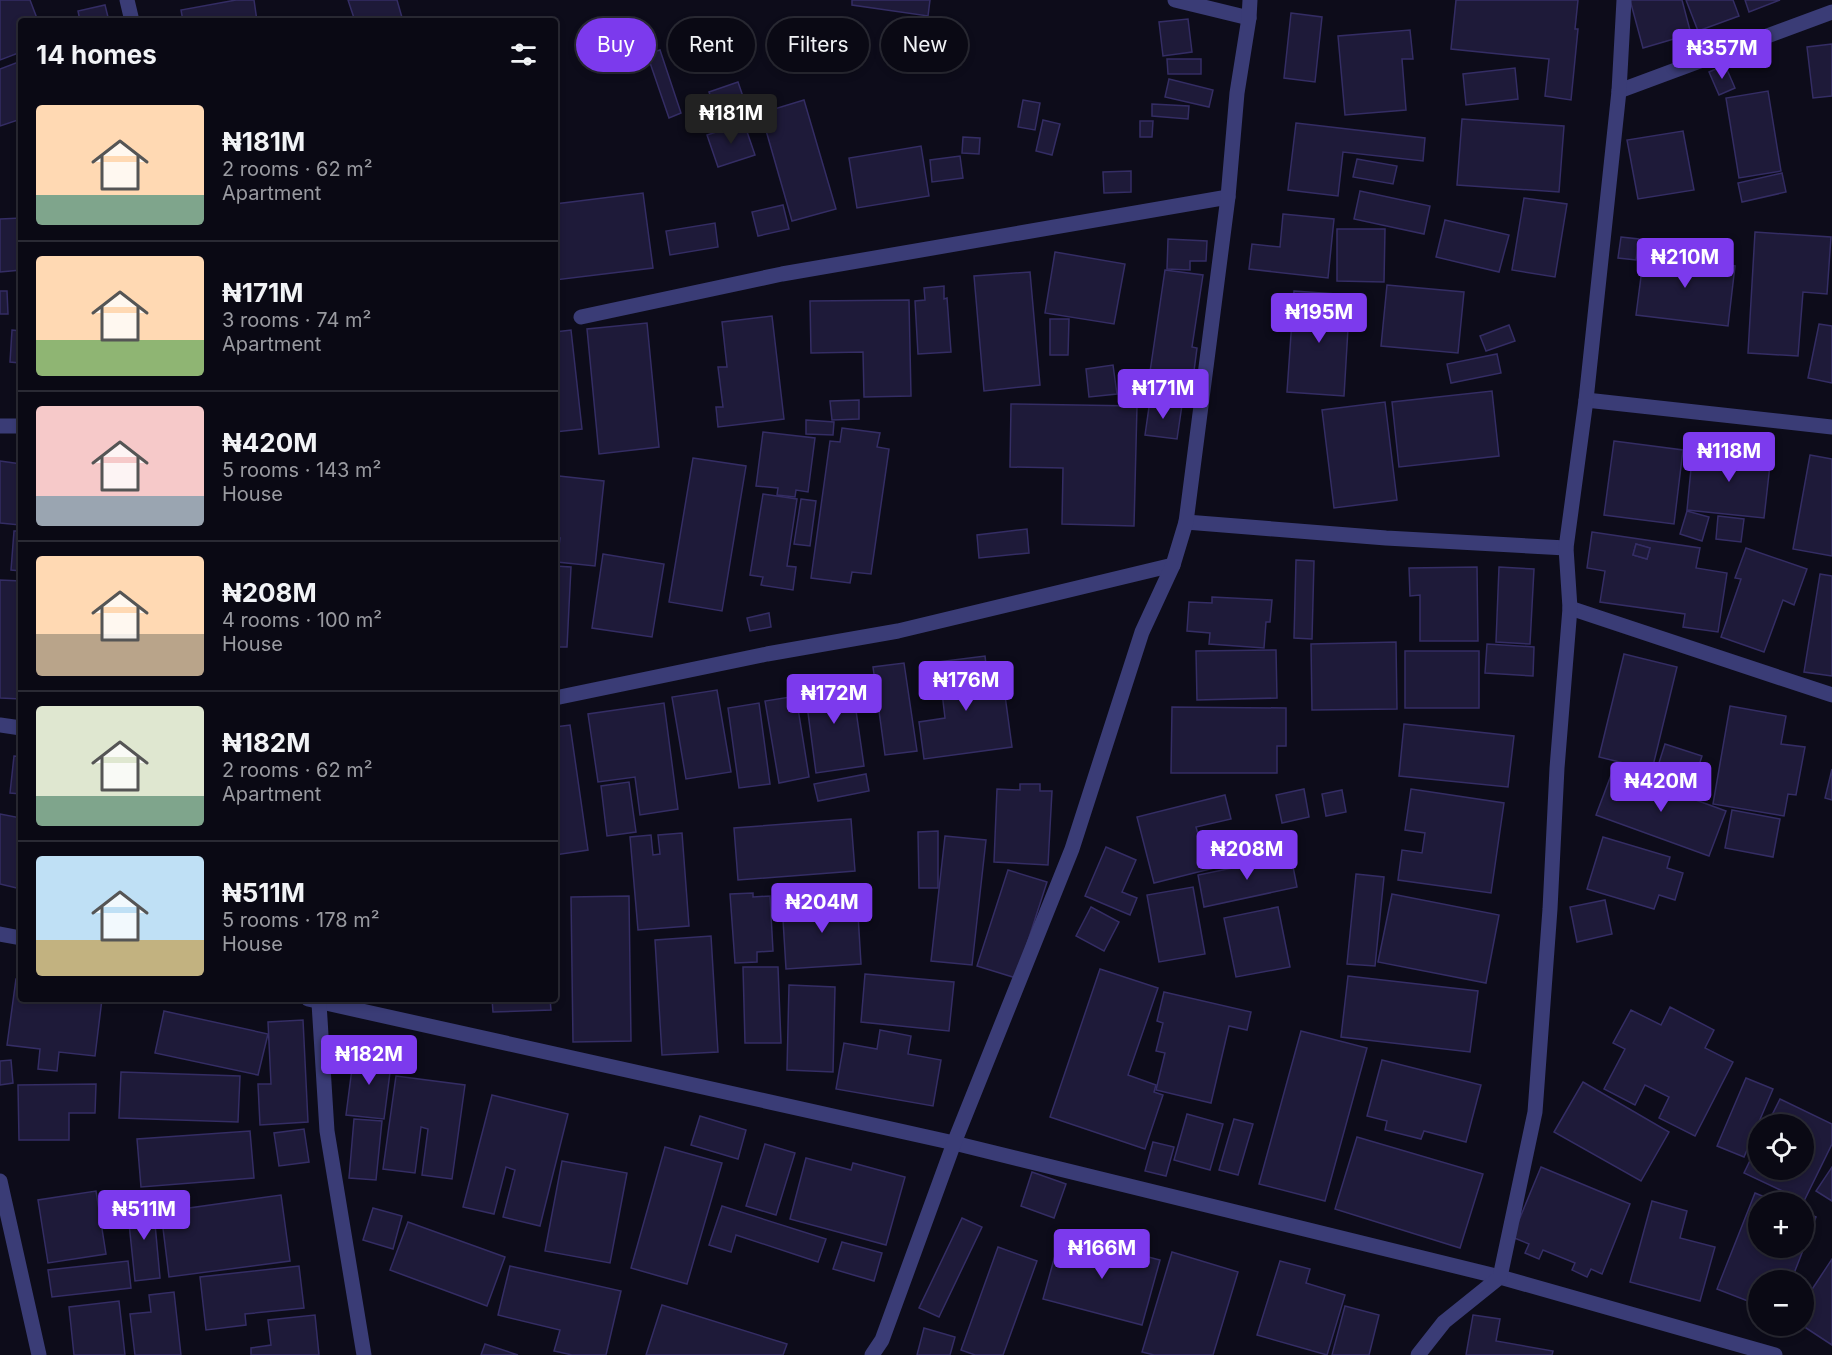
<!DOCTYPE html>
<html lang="en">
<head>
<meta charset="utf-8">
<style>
  :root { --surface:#0a0914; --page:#181722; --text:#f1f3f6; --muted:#999aa0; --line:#2a2a34; --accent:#7c3aed }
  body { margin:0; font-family:Inter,sans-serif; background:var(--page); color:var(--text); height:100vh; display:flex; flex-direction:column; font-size:22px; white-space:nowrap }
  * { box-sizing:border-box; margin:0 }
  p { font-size:20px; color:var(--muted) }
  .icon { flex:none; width:33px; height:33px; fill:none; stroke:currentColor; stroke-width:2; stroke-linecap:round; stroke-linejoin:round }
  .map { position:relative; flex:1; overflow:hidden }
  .details { position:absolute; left:18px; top:18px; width:540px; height:984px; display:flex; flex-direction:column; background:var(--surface); border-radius:6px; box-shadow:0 3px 9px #0003,0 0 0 2px var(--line) }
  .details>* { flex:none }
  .hud { position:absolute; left:576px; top:18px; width:570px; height:54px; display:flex; gap:12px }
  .tools { position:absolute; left:1748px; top:1114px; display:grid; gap:12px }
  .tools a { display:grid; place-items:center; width:66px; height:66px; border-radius:50%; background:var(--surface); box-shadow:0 3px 9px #0003,0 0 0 2px var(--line); font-size:30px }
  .price { position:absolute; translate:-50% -51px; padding:0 14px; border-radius:6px; background:var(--accent); color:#fff; font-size:20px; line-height:39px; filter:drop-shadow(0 2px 3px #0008) }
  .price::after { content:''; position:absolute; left:50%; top:36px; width:18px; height:14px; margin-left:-9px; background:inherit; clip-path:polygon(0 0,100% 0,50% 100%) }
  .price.selected { background:#222; color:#fff }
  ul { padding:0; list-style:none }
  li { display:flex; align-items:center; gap:18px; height:150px; padding:0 18px }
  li+li { border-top:2px solid var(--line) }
  li span { display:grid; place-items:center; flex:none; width:168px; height:120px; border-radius:6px; color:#555 }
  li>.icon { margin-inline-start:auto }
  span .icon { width:72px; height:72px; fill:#fffc; stroke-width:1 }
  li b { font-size:26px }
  h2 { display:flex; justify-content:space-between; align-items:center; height:72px; padding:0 18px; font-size:26px }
  .chip { padding:0 21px; border-radius:27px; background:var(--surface); box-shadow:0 3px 9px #0003,0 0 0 2px var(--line); font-size:21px; line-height:54px }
  .chip.selected { background:var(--accent); color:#fff }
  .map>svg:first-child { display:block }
</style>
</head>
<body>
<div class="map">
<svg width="1832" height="1355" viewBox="0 0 1832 1355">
  <rect width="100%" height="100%" fill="#0d0c1a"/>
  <g fill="#1e1a39" stroke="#342d64" stroke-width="1.5" fill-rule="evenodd">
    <polygon points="0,0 30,0 38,21 21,21 21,52 0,60"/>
    <polygon points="236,0 254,0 257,21 183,21 181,10"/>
    <polygon points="348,0 397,0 403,21 355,21"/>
    <polygon points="852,0 930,0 928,16 852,5"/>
    <polygon points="1456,0 1578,0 1575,29 1578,29 1571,100 1545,96 1549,59 1451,49"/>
    <polygon points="1630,0 1682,0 1691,34 1643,48"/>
    <polygon points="1686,0 1733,0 1739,16 1698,31"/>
    <polygon points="1745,0 1780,0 1749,12"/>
    <polygon points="105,5 109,21 80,21 78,11"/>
    <polygon points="1291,13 1322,17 1315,82 1284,78"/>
    <polygon points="1188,19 1192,52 1163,56 1159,22"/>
    <polygon points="1410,30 1413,59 1402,59 1406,110 1345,115 1338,36"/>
    <polygon points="1832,44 1832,96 1813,98 1807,47"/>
    <polygon points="660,50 681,113 669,118 647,54"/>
    <polygon points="1167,59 1201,59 1201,74 1168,74"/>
    <polygon points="21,61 21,119 0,126 0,69"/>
    <polygon points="1725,65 1735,88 1719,95 1709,72"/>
    <polygon points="1515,68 1518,99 1466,105 1463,74"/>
    <polygon points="1169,79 1213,90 1209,107 1165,97"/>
    <polygon points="738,82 749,114 720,124 709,92"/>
    <polygon points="1768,91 1781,171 1739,178 1726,98"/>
    <polygon points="804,100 836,209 792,221 761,113"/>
    <polygon points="1023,100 1040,103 1035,130 1018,127"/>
    <polygon points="1152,104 1189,106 1188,119 1152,116"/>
    <polygon points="1462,119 1564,126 1559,192 1457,185"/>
    <polygon points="1043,120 1060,124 1052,155 1036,151"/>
    <polygon points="1140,121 1153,121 1152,137 1140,137"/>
    <polygon points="744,123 755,155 718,167 707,135"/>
    <polygon points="1296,123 1425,138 1423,161 1343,152 1338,196 1288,190"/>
    <polygon points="1683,131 1694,190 1638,199 1627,140"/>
    <polygon points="963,137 980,138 979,154 962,153"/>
    <polygon points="921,146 929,196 857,208 849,158"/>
    <polygon points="960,156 963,178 932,182 930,160"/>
    <polygon points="1357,159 1397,166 1393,184 1353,177"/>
    <polygon points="1131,171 1131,192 1104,193 1103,172"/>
    <polygon points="1782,173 1786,192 1742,202 1738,183"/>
    <polygon points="1360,191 1430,206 1424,234 1354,219"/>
    <polygon points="643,193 653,268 555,280 555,204"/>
    <polygon points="1524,198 1567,204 1555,277 1512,270"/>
    <polygon points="783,205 789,229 758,236 752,212"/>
    <polygon points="1283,214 1334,219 1328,278 1249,269 1252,244 1280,247"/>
    <polygon points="21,218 21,270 0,272 0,219"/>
    <polygon points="1445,220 1509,235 1499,272 1436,257"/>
    <polygon points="715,223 718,247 670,255 666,231"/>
    <polygon points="1337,229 1385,229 1384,282 1337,281"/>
    <polygon points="1755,232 1831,237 1827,294 1803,292 1798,356 1748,353"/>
    <polygon points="1621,237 1639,239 1636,260 1618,258"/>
    <polygon points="1168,239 1207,241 1206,261 1190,261 1190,270 1167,269"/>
    <polygon points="1645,246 1673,250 1672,258 1735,266 1728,326 1636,315"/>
    <polygon points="1055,252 1125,264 1114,324 1045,313"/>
    <polygon points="1165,270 1203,275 1192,347 1197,348 1194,371 1189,370 1185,398 1147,392"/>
    <polygon points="1030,272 1040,385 984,391 974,276"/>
    <polygon points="1387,285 1464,292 1458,353 1381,346"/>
    <polygon points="944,286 944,299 947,298 951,352 918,354 915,301 925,300 924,288"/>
    <polygon points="0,291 7,291 8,314 0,314"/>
    <polygon points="1294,291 1350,295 1344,396 1287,392"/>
    <polygon points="909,300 911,396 864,397 863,352 811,353 810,301"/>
    <polygon points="772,316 784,419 718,427 716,407 723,407 718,367 727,367 722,322"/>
    <polygon points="1050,319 1069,319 1068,355 1050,355"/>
    <polygon points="647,323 659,447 599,454 587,329"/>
    <polygon points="1819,324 1832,326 1832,383 1808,378"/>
    <polygon points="1509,325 1515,341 1486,351 1480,336"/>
    <polygon points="12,330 21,331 21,396 18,396 20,363 10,362"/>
    <polygon points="571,330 582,429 555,432 555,332"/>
    <polygon points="1497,354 1501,373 1451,383 1447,364"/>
    <polygon points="1113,365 1117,394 1089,397 1086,369"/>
    <polygon points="1492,391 1499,456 1399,467 1392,402"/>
    <polygon points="859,400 859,419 832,420 830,401"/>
    <polygon points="1150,400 1182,405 1177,439 1145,435"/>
    <polygon points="1385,402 1397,500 1334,508 1322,410"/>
    <polygon points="1011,404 1137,406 1134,526 1062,524 1063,468 1010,467"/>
    <polygon points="806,420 834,422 833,435 806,434"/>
    <polygon points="842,428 880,433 877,447 889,449 871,574 852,572 850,583 811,578 830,441 840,442"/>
    <polygon points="763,432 815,438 808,492 796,490 795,497 777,495 778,488 756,486"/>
    <polygon points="1614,441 1683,450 1674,524 1604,515"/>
    <polygon points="1693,448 1771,456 1764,518 1687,510"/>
    <polygon points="1810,455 1832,459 1832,556 1793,549"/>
    <polygon points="693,458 746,466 722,611 669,602"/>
    <polygon points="0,461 21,464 20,525 0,523"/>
    <polygon points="559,476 604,481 595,566 557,562 560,538 555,538 555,502 557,502"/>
    <polygon points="763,494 797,499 787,566 796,567 793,590 761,585 763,577 750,575"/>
    <polygon points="801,499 816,501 810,546 794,544"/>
    <polygon points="1687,511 1709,517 1702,541 1680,534"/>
    <polygon points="1718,516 1744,519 1741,542 1716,539"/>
    <polygon points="1027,529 1029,553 979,558 977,535"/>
    <polygon points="14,531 21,531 21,571 11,570"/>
    <path d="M 1592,532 L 1700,548 L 1696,568 L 1727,573 L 1718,632 L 1683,627 L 1685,614 L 1600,602 L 1605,571 L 1587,568 ZM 1636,544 L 1650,548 L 1647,559 L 1633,555 Z"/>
    <polygon points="1636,544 1650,548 1647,559 1633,555"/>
    <polygon points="1746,548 1807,569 1794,605 1783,600 1764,652 1721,637 1741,579 1735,578"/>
    <polygon points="603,554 664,564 652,637 592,628"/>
    <polygon points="1296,560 1314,561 1312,639 1294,638"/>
    <polygon points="555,566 571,567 567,647 555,647"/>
    <polygon points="1477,567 1478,641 1420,641 1420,595 1410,596 1409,568"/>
    <polygon points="1499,567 1534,569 1530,644 1496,642"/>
    <polygon points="1820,574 1832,576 1832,676 1804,672"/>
    <polygon points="0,580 21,581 21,699 0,698"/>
    <polygon points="1212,597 1272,600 1270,622 1266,622 1264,648 1209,644 1210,633 1187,631 1189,602 1212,603"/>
    <polygon points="769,613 771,627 750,631 747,618"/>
    <polygon points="1396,642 1397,709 1312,710 1311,644"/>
    <polygon points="1487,644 1534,647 1533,676 1485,673"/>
    <polygon points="1276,650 1277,698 1197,700 1196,651"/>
    <rect x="1405" y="651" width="74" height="57"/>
    <polygon points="1624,654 1677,667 1652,770 1599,757"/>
    <polygon points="985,656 989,690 1004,688 1012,747 924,759 919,722 945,718 941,684 932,685 930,663"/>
    <polygon points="904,663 917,751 885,755 873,667"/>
    <polygon points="851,676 864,766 816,773 804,683"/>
    <polygon points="717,690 731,772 686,779 672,697"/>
    <polygon points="796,696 809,777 779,783 765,701"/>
    <polygon points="664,703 678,809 640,815 635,777 598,782 588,714"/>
    <polygon points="759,703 770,784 739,788 728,708"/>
    <polygon points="1730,706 1786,716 1781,744 1805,747 1796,795 1788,794 1784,816 1713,804"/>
    <polygon points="1172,707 1286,708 1286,746 1277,746 1277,773 1171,773"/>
    <polygon points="1404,724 1514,736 1508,787 1399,776"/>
    <polygon points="570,725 588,850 555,855 555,727"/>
    <polygon points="1665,744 1702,756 1694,781 1657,769"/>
    <polygon points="14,756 21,757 21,794 10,793"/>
    <polygon points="1832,769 1832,800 1825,798"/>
    <polygon points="1613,770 1726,811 1709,856 1596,815"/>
    <polygon points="866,774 869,791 818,801 814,784"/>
    <polygon points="629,782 636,832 607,836 601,786"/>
    <polygon points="1020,784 1040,784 1040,791 1052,791 1048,865 994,862 997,789 1020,790"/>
    <polygon points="1304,789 1309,817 1282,823 1276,795"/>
    <polygon points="1411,789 1504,803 1491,893 1398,880 1402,850 1422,853 1425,833 1405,830"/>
    <polygon points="1342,790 1346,812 1326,816 1322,794"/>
    <polygon points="1225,795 1231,819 1196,827 1203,852 1237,843 1242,861 1154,883 1137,817"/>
    <polygon points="1732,810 1780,819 1773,857 1725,848"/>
    <polygon points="0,814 21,818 21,889 0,884"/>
    <polygon points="851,819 855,871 738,880 734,828"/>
    <polygon points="938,831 938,888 919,888 918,832"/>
    <polygon points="682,833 689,926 638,930 630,837 651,835 653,855 660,854 658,835"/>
    <polygon points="945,836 986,840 972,965 931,961"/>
    <polygon points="1603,837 1670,857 1667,868 1683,873 1675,900 1659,895 1654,909 1587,889"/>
    <polygon points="1106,847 1136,860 1122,892 1137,898 1130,915 1085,896"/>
    <polygon points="1291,856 1297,887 1204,907 1198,875"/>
    <polygon points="1008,870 1047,882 1016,978 977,966"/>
    <polygon points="1356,874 1384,877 1375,966 1347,964"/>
    <polygon points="1193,887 1205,954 1159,962 1147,895"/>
    <polygon points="753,893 753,897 770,896 773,951 757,952 757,962 735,963 730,894"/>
    <polygon points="1392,894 1499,915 1486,983 1378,962"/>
    <polygon points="629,896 631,1041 573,1042 571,897"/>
    <polygon points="857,898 861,964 786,969 782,903"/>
    <polygon points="1605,900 1612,934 1577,942 1570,907"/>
    <polygon points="1091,907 1119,922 1104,951 1076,936"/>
    <polygon points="1278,907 1290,967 1236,977 1224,918"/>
    <polygon points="711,936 718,1052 662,1055 655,940"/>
    <polygon points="743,967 778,967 781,1043 745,1043"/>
    <polygon points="1100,969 1158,988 1128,1075 1156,1085 1154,1092 1163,1095 1145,1149 1050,1117"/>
    <polygon points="865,974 954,982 949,1031 861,1022"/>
    <polygon points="1348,976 1478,991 1470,1052 1341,1037"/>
    <polygon points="16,979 21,979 21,999 102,999 95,1056 59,1052 57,1071 38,1069 40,1049 7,1045"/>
    <polygon points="789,985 835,987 833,1072 787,1070"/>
    <polygon points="1164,992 1251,1012 1247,1030 1229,1026 1211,1103 1156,1090 1165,1053 1156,1051 1163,1023 1157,1021"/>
    <polygon points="492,999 550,999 551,1010 493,1012"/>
    <polygon points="1670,1007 1714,1030 1705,1048 1733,1062 1695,1136 1659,1118 1669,1097 1645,1085 1635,1105 1604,1089 1625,1049 1613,1043 1631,1010 1661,1025"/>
    <polygon points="164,1011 268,1034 258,1075 155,1053"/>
    <polygon points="303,1020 308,1122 260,1125 258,1084 271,1084 268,1022"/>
    <polygon points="880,1030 911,1036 908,1054 941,1060 933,1106 836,1089 844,1043 877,1049"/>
    <polygon points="1301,1031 1367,1048 1325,1201 1259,1184"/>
    <polygon points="354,1053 392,1057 384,1119 346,1115"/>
    <polygon points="11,1060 13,1083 0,1085 0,1061"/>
    <polygon points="1382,1060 1481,1085 1466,1142 1424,1131 1421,1139 1385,1130 1387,1121 1367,1116"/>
    <polygon points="121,1072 240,1076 238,1122 119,1118"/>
    <polygon points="396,1076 465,1085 452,1179 422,1175 428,1129 421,1127 415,1173 383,1169"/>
    <polygon points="1746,1078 1773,1089 1744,1157 1717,1146"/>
    <polygon points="1583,1082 1669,1132 1641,1181 1554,1132"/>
    <polygon points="96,1084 95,1113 69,1113 69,1140 19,1140 18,1085"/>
    <polygon points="492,1095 568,1114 540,1226 503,1217 515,1170 506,1167 494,1214 463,1207"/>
    <polygon points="1780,1099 1832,1124 1832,1144 1804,1201 1744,1173 1758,1144 1758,1170 1803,1170 1803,1125 1767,1125"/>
    <polygon points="1187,1114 1223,1124 1210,1170 1174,1160"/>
    <polygon points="700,1116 746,1130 738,1159 691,1145"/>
    <polygon points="354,1119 382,1121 376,1180 349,1178"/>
    <polygon points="1234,1119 1253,1124 1238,1175 1219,1170"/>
    <polygon points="304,1129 309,1162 279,1166 274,1133"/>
    <polygon points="250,1131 254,1178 141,1187 137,1139"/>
    <polygon points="1357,1137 1483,1174 1460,1248 1335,1209"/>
    <polygon points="1153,1142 1174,1147 1166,1176 1145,1171"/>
    <polygon points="765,1144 795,1153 776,1215 746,1206"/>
    <polygon points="665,1147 722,1163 687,1284 631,1268"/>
    <polygon points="806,1158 851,1170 853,1163 905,1177 886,1245 790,1219"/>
    <polygon points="562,1161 627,1173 610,1263 545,1251"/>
    <polygon points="1541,1167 1630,1204 1602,1274 1591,1269 1587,1277 1572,1270 1575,1263 1543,1250 1539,1259 1525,1253 1529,1244 1512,1237"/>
    <polygon points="1832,1167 1832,1201 1816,1191"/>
    <polygon points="1032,1172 1066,1184 1054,1218 1021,1206"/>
    <polygon points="96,1191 106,1254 48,1263 38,1200"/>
    <polygon points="1755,1193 1779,1203 1758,1203 1758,1248 1803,1248 1803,1212 1816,1217 1791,1281 1758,1281 1758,1305 1717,1289"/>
    <polygon points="281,1195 290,1261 169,1277 161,1212"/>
    <polygon points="1652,1201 1687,1211 1680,1238 1715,1247 1700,1301 1630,1282"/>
    <polygon points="153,1202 160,1278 135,1281 127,1204"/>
    <polygon points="722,1206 826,1239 818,1262 736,1235 731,1252 709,1245"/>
    <polygon points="373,1208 402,1216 393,1249 363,1240"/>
    <polygon points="962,1218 982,1227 939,1317 919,1308"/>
    <polygon points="408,1222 505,1257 487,1306 390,1270"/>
    <polygon points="1061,1234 1160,1260 1142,1325 1043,1299"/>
    <polygon points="842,1242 882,1253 874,1281 833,1269"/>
    <polygon points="998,1247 1037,1261 1003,1355 975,1355 961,1350"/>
    <polygon points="1172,1252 1238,1272 1213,1355 1154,1355 1142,1352"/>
    <polygon points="1832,1259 1832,1345 1803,1326 1803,1303"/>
    <polygon points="128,1261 131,1288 52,1297 48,1270"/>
    <polygon points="1280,1261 1310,1269 1306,1283 1345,1295 1327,1355 1257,1335"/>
    <polygon points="299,1266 304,1308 245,1314 246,1325 206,1330 200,1277"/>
    <polygon points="510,1266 621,1291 606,1355 572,1355 554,1351 560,1330 498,1315"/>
    <polygon points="174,1292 181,1355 135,1355 130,1314 151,1312 149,1295"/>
    <polygon points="119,1301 125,1355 74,1355 69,1307"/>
    <polygon points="662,1305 787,1344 783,1355 646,1355"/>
    <polygon points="1345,1306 1379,1315 1369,1355 1332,1355"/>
    <polygon points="315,1315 319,1355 251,1355 251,1348 271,1345 268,1320"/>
    <polygon points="1473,1315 1500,1319 1496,1341 1553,1351 1552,1355 1466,1355"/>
    <polygon points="924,1328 955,1337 950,1355 917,1355"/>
    <polygon points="485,1344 518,1355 481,1355"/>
  </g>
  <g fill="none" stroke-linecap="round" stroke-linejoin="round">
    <g stroke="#3a3c76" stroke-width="15">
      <polyline points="127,0 132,21"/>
      <polyline points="1175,0 1249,18"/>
      <polyline points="1619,91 1832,12"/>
      <polyline points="581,317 782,274 1228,197"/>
      <polyline points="1586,400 1832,427"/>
      <polyline points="0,426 21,426"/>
      <polyline points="1186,522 1386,538 1566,548"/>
      <polyline points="1570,608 1832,695"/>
      <polyline points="555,698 767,654 898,631 1173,565"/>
      <polyline points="0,725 21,728"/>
      <polyline points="0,934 21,938"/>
      <polyline points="308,999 954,1143 1500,1277 1775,1355"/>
      <polyline points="319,1003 327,1131 364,1355"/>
      <polyline points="0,1181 39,1355"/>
      <polyline points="872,1355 882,1340 954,1143 1072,849 1142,632 1173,565 1186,522 1228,197 1237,93 1249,18 1250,0"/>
      <polyline points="1418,1355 1444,1322 1500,1277 1535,1112 1550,909 1557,768 1570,608 1566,548 1586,400 1619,91 1624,0"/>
    </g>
  </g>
</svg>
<div class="tools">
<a><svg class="icon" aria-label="locate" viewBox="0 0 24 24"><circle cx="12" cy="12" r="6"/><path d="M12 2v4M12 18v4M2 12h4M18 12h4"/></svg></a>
<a>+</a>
<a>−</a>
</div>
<b class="price" style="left:1722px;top:80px">₦357M</b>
<b class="price selected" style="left:731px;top:145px">₦181M</b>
<b class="price" style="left:1685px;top:289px">₦210M</b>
<b class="price" style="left:1319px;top:344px">₦195M</b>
<b class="price" style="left:1163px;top:420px">₦171M</b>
<b class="price" style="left:1729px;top:483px">₦118M</b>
<b class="price" style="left:966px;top:712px">₦176M</b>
<b class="price" style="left:834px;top:725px">₦172M</b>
<b class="price" style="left:1661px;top:813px">₦420M</b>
<b class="price" style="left:1247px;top:881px">₦208M</b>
<b class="price" style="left:822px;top:934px">₦204M</b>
<b class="price" style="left:369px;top:1086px">₦182M</b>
<b class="price" style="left:144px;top:1241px">₦511M</b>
<b class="price" style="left:1102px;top:1280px">₦166M</b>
<div class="hud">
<a class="chip selected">Buy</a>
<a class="chip">Rent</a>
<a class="chip">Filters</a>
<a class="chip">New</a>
</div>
<section class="details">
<h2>14 homes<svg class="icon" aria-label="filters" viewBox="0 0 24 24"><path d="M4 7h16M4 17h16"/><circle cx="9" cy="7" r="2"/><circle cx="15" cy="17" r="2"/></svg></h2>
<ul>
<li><span style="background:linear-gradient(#ffd9b3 75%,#7fa58c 0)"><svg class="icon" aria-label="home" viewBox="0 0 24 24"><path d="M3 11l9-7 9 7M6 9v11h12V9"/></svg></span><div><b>₦181M</b><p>2 rooms · 62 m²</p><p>Apartment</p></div></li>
<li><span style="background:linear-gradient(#ffd9b3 70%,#8fb573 0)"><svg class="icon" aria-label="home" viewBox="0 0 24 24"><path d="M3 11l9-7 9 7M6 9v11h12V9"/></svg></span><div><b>₦171M</b><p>3 rooms · 74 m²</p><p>Apartment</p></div></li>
<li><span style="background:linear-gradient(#f6c9c9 75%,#9aa5b1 0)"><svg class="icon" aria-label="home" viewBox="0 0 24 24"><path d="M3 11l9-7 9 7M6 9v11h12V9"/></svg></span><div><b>₦420M</b><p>5 rooms · 143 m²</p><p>House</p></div></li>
<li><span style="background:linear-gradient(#ffd9b3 65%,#b9a48a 0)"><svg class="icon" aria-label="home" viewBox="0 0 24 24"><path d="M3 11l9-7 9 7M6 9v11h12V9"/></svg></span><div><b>₦208M</b><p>4 rooms · 100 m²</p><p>House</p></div></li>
<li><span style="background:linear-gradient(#dfe7d0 75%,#7fa58c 0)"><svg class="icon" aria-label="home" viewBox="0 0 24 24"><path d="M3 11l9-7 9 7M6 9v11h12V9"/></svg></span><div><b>₦182M</b><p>2 rooms · 62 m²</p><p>Apartment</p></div></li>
<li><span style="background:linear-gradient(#bfe0f5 70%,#c2b280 0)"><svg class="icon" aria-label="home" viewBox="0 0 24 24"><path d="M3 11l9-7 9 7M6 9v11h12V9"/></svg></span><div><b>₦511M</b><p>5 rooms · 178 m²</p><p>House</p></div></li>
</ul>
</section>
</div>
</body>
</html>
